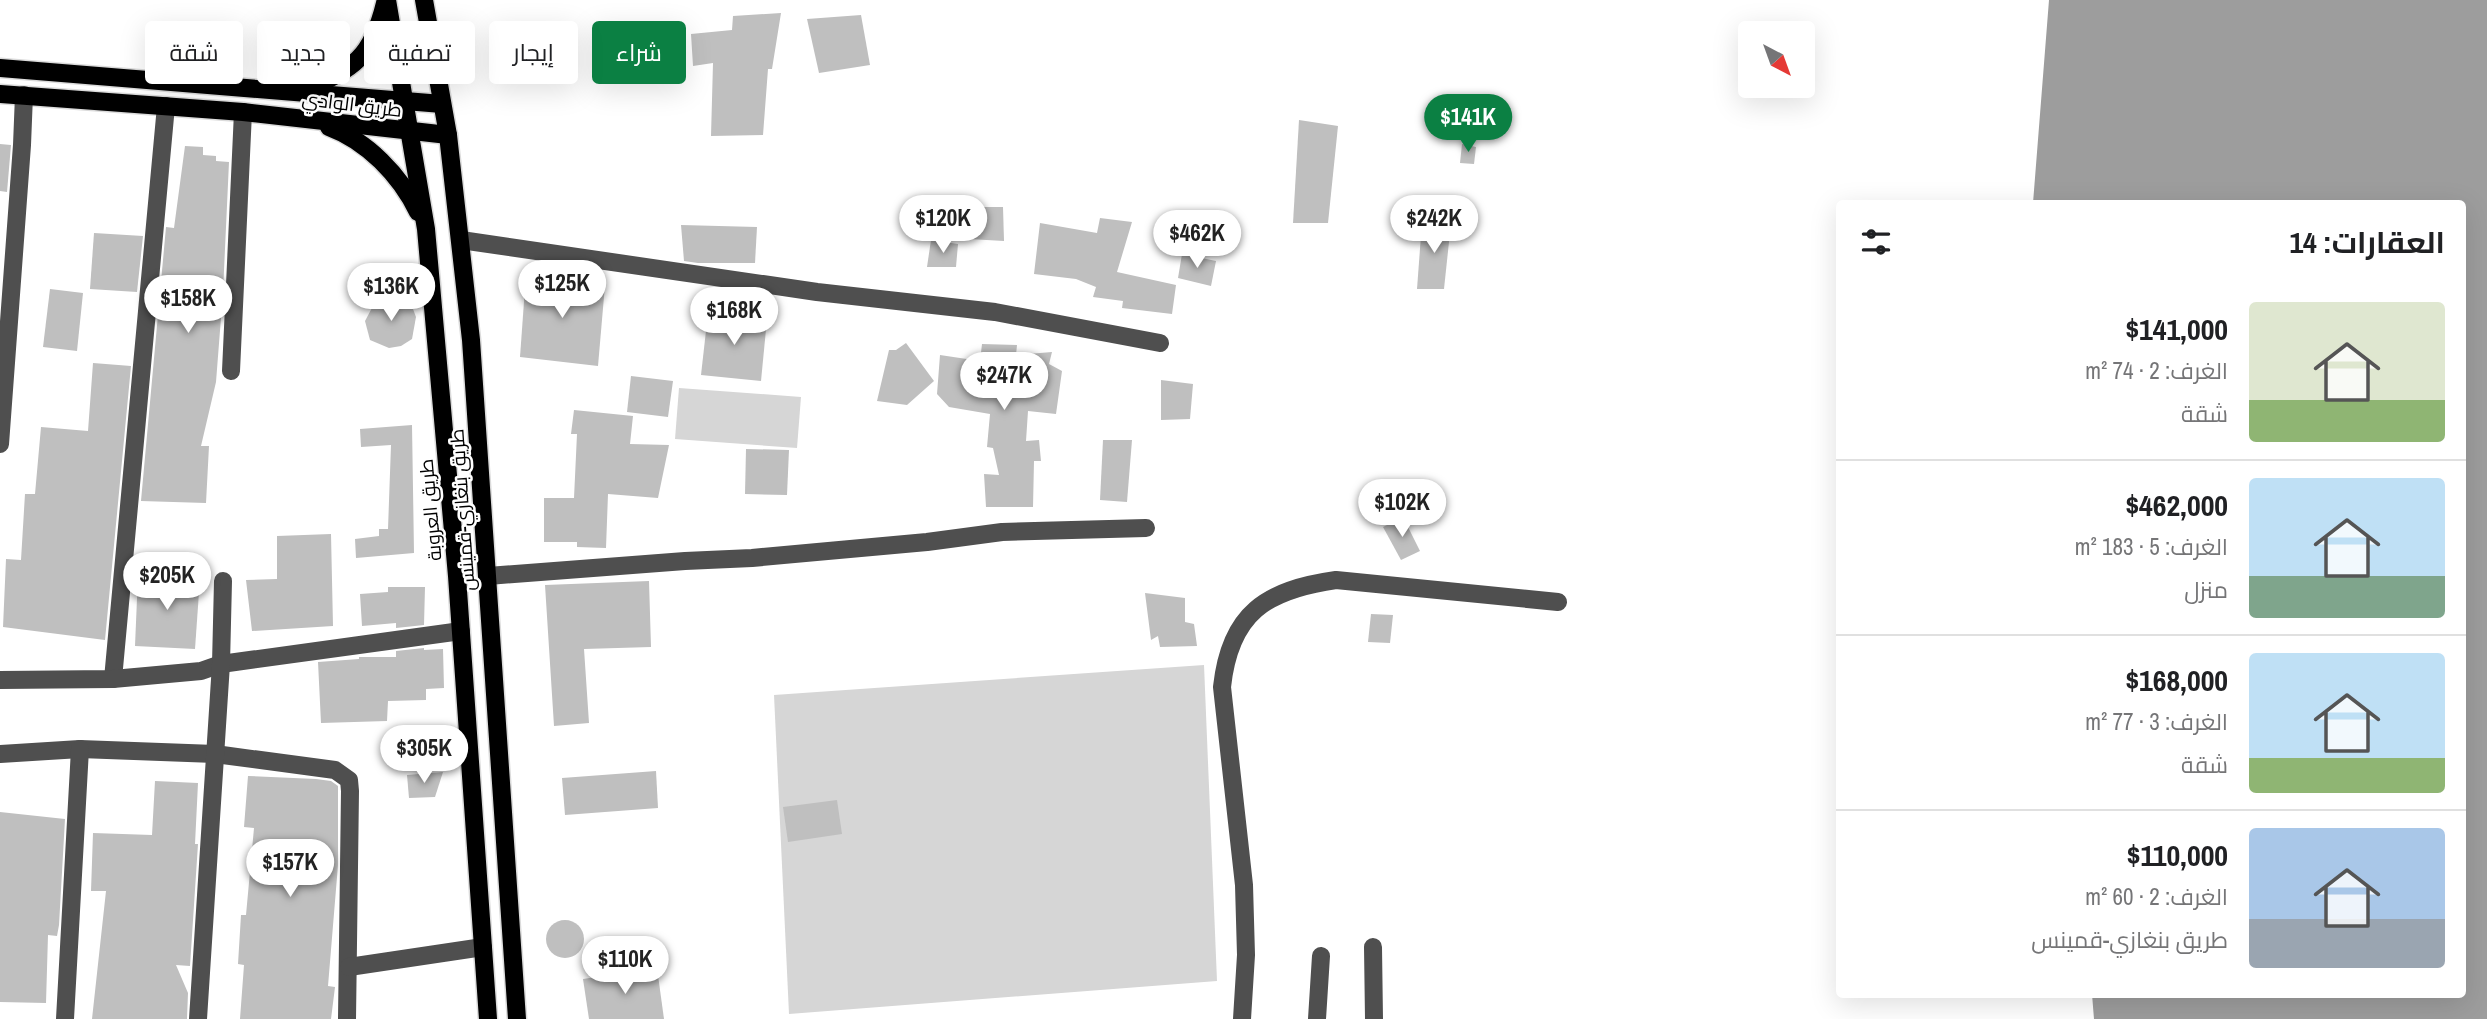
<!DOCTYPE html>
<html lang="ar">
<head>
<meta charset="utf-8">
<style>
  :root { --surface:#fff; --page:#f2f2f2; --text:#202124; --muted:#757577; --line:#e0e0e0; --accent:#0b8043 }
  body { margin:0; font-family:"Archivo Narrow",Cairo,sans-serif; background:var(--page); color:var(--text); direction:rtl; height:100vh; display:flex; flex-direction:column; font-size:26px; white-space:nowrap }
  * { box-sizing:border-box; margin:0 }
  p { font-size:23px; color:var(--muted) }
  .icon { flex:none; width:38px; height:38px; fill:none; stroke:currentColor; stroke-width:2; stroke-linecap:round; stroke-linejoin:round }
  .map { position:relative; flex:1; overflow:hidden; direction:ltr }
  .details { position:absolute; left:1836px; top:200px; width:630px; height:798px; display:flex; flex-direction:column; background:var(--surface); border-radius:7px; box-shadow:0 7px 28px #0002; direction:rtl }
  .details>* { flex:none }
  .banner { position:absolute; left:21px; top:21px; width:665px; height:63px; direction:rtl; display:flex; gap:14px }
  .needle { width:46px; rotate:139deg }
  .buttons { position:absolute; left:1738px; top:21px; display:grid; gap:14px }
  .buttons a { display:grid; place-items:center; width:77px; height:77px; border-radius:7px; background:var(--surface); box-shadow:0 7px 28px #0002; font-size:35px }
  .price { position:absolute; translate:-50% -60px; padding:0 16px; border-radius:24px; background:#fff; color:#222; font-size:23px; line-height:46px; filter:drop-shadow(0 2px 4px #0008) }
  .price::after { content:''; position:absolute; left:50%; top:42px; width:21px; height:16px; margin-left:-10px; background:inherit; clip-path:polygon(0 0,100% 0,50% 100%) }
  .price.current { background:var(--accent); color:#fff }
  ul { padding:0; list-style:none }
  li { display:flex; align-items:center; gap:21px; height:175px; padding:0 21px }
  li+li { border-top:2px solid var(--line) }
  li span { display:grid; place-items:center; flex:none; width:196px; height:140px; border-radius:7px; color:#555 }
  li>.icon { margin-inline-start:auto }
  span .icon { width:84px; height:84px; fill:#fffc; stroke-width:1 }
  li b { font-size:30px }
  h2 { display:flex; justify-content:space-between; align-items:center; height:84px; padding:0 21px; font-size:30px }
  .chip { padding:0 24px; border-radius:7px; background:var(--surface); box-shadow:0 7px 28px #0002; font-size:24px; line-height:63px }
  .chip.current { background:var(--accent); color:#fff }
  .map>svg:first-child { display:block }
</style>
</head>
<body>
<div class="map">
<svg width="2487" height="1019" viewBox="0 0 2487 1019">
  <rect width="100%" height="100%" fill="#fff"/>
  <g fill="#d6d6d6">
    <polygon points="679,388 801,397 797,448 675,439"/>
    <polygon points="1204,665 1217,981 789,1014 774,695"/>
  </g>
  <polygon fill="#9d9d9d" points="2049,0 2487,0 2487,1019 2094,1019 2092,994 2462,994 2462,203 2033,203"/>
  <g fill="#bfbfbf">
    <polygon points="781,13 772,69 768,69 763,135 711,136 713,63 693,66 691,34 732,30 733,16"/>
    <polygon points="861,15 870,65 819,73 807,19"/>
    <polygon points="1299,120 1338,126 1328,223 1293,223"/>
    <polygon points="0,144 11,145 7,192 0,191"/>
    <polygon points="1462,144 1476,147 1474,164 1460,163"/>
    <polygon points="185,146 203,147 203,155 216,156 216,161 229,162 223,292 216,382 201,446 209,446 206,503 141,501 166,227 174,228"/>
    <polygon points="969,207 1003,207 1004,241 969,239"/>
    <polygon points="1100,218 1132,222 1117,272 1176,285 1172,314 1122,308 1123,301 1093,297 1096,287 1076,279 1034,274 1040,223 1097,233"/>
    <polygon points="1422,222 1451,223 1444,289 1417,289"/>
    <polygon points="681,225 757,227 755,263 698,263 684,261"/>
    <polygon points="94,233 143,236 137,292 90,289"/>
    <polygon points="931,240 958,244 956,267 927,267"/>
    <polygon points="1182,254 1216,261 1211,286 1178,278"/>
    <polygon points="526,274 605,285 598,366 520,357"/>
    <polygon points="50,289 83,293 77,351 43,347"/>
    <polygon points="387,298 404,302 413,309 416,317 412,339 401,346 389,348 370,340 365,321 373,306"/>
    <polygon points="708,313 767,319 761,381 701,375"/>
    <polygon points="906,343 934,381 907,405 877,401 889,350 896,350"/>
    <polygon points="982,344 1017,345 1016,355 1052,352 1049,364 1062,371 1056,414 1028,411 1026,441 1039,440 1041,461 1034,461 1033,507 986,507 984,474 999,475 993,448 987,447 990,414 949,407 937,394 940,355 980,361"/>
    <polygon points="93,363 131,366 105,640 3,627 6,559 21,560 25,494 35,494 41,427 88,431"/>
    <polygon points="631,376 673,381 668,417 627,412"/>
    <polygon points="1161,380 1193,384 1190,419 1161,420"/>
    <polygon points="574,410 633,416 630,444 669,445 658,498 608,494 606,548 577,547 577,542 544,542 544,498 574,498 577,434 571,434"/>
    <polygon points="412,425 414,553 356,558 355,539 379,536 379,529 388,529 391,445 361,447 360,429"/>
    <polygon points="1103,440 1132,440 1127,502 1100,500"/>
    <polygon points="746,449 789,450 787,495 745,494"/>
    <polygon points="1403,517 1420,551 1401,560 1383,527"/>
    <polygon points="331,534 333,626 252,631 246,580 277,579 277,536"/>
    <polygon points="138,575 200,578 195,649 135,646"/>
    <polygon points="649,581 651,647 584,649 589,723 554,726 545,585"/>
    <polygon points="388,587 425,587 424,625 396,628 396,623 362,626 360,594 388,592"/>
    <polygon points="1145,593 1185,598 1185,622 1194,624 1197,646 1160,647 1158,636 1151,640"/>
    <polygon points="1371,614 1393,615 1390,643 1368,642"/>
    <polygon points="424,648 424,650 443,649 444,688 426,689 426,700 388,701 387,721 321,723 318,662 359,659 359,657 396,657 396,651"/>
    <polygon points="656,771 658,808 565,815 562,778"/>
    <polygon points="443,772 435,797 409,798 407,775"/>
    <polygon points="248,776 316,779 331,781 338,786 338,865 328,986 335,987 331,1019 240,1019 244,965 238,964 241,915 246,915 254,828 244,827"/>
    <polygon points="155,781 198,783 195,844 198,844 190,966 176,965 188,993 187,1019 92,1019 106,891 91,891 93,833 152,835"/>
    <polygon points="837,800 842,834 788,842 783,807"/>
    <polygon points="0,812 65,819 59,925 57,936 48,935 46,1003 0,1002"/>
    <circle cx="565" cy="939" r="19"/>
    <polygon points="657,968 664,1019 589,1019 583,979"/>
  </g>
  <g fill="none" stroke-linecap="round" stroke-linejoin="round">
    <defs>
      <g id="major">
        <polyline points="387,0 426,229 457,576 488,1019"/>
        <polyline points="424,0 448,135 471,340 517,1019"/>
        <polyline points="0,68 442,104"/>
        <path d="M 304,90 C 354,69 372,57 385,3"/>
        <polyline points="0,94 243,112 448,135"/>
        <path d="M 329,127 C 367,141 400,175 418,212"/>
      </g>
    </defs>
    <use href="#major" stroke="#dbdbdb" stroke-width="21"/>
    <g stroke="#4f4f4f" stroke-width="18">
      <polyline points="461,240 817,292 995,312 1160,343"/>
      <polyline points="231,371 243,112"/>
      <polyline points="0,444 22,145 24,95"/>
      <polyline points="488,576 685,561 752,558 927,542 1002,532 1146,528"/>
      <polyline points="113,679 166,106"/>
      <polyline points="0,680 113,679 201,671 221,664 461,631"/>
      <polyline points="0,754 80,749 215,754 335,770 349,780 350,791 347,1019"/>
      <polyline points="1373,947 1374,1019"/>
      <polyline points="349,967 483,947"/>
      <polyline points="65,1019 80,749"/>
      <polyline points="198,1019 221,664 223,581"/>
      <path d="M 1242,1019 L 1246,955 L 1244,885 L 1222,687 C 1230,613 1266,590 1336,580 L 1558,602"/>
      <polyline points="1317,1019 1321,956"/>
    </g>
    <use href="#major" stroke="#000" stroke-width="18"/>
  </g>
  <g text-anchor="middle" dominant-baseline="central" stroke-width="5" stroke-linejoin="round" paint-order="stroke">
    <g font-size="19" fill="#000" stroke="#fff">
      <text transform="translate(352 104) rotate(7)">طريق الوادي</text>
      <text transform="translate(430 510) rotate(-95)">طريق العروبة</text>
      <text transform="translate(462 510) rotate(-94)">طريق بنغازي-قمينس</text>
    </g>
  </g>
</svg>
<div class="buttons">
<a><svg class="needle" viewBox="-14 -14 28 28"><path d="M0-13l5 13h-10z" fill="#e53935"/><path d="M0 13l5-13h-10z" fill="#757577"/></svg></a>
</div>
<b class="price current" style="left:1468px;top:154px">$141K</b>
<b class="price" style="left:943px;top:255px">$120K</b>
<b class="price" style="left:1434px;top:255px">$242K</b>
<b class="price" style="left:1197px;top:270px">$462K</b>
<b class="price" style="left:562px;top:320px">$125K</b>
<b class="price" style="left:391px;top:323px">$136K</b>
<b class="price" style="left:188px;top:335px">$158K</b>
<b class="price" style="left:734px;top:347px">$168K</b>
<b class="price" style="left:1004px;top:412px">$247K</b>
<b class="price" style="left:1402px;top:539px">$102K</b>
<b class="price" style="left:167px;top:612px">$205K</b>
<b class="price" style="left:424px;top:785px">$305K</b>
<b class="price" style="left:290px;top:899px">$157K</b>
<b class="price" style="left:625px;top:996px">$110K</b>
<div class="banner">
<a class="chip current">شراء</a>
<a class="chip">إيجار</a>
<a class="chip">تصفية</a>
<a class="chip">جديد</a>
<a class="chip">شقة</a>
</div>
<section class="details">
<h2>العقارات: 14<svg class="icon" aria-label="filters" viewBox="0 0 24 24"><path d="M4 7h16M4 17h16"/><circle cx="9" cy="7" r="2"/><circle cx="15" cy="17" r="2"/></svg></h2>
<ul>
<li><span style="background:linear-gradient(#dfe7d0 70%,#8fb573 0)"><svg class="icon" aria-label="home" viewBox="0 0 24 24"><path d="M3 11l9-7 9 7M6 9v11h12V9"/></svg></span><div><b>$141,000</b><p>الغرف: 2 · 74 m²</p><p>شقة</p></div></li>
<li><span style="background:linear-gradient(#bfe0f5 70%,#7fa58c 0)"><svg class="icon" aria-label="home" viewBox="0 0 24 24"><path d="M3 11l9-7 9 7M6 9v11h12V9"/></svg></span><div><b>$462,000</b><p>الغرف: 5 · 183 m²</p><p>منزل</p></div></li>
<li><span style="background:linear-gradient(#bfe0f5 75%,#8fb573 0)"><svg class="icon" aria-label="home" viewBox="0 0 24 24"><path d="M3 11l9-7 9 7M6 9v11h12V9"/></svg></span><div><b>$168,000</b><p>الغرف: 3 · 77 m²</p><p>شقة</p></div></li>
<li><span style="background:linear-gradient(#a9c7e8 65%,#9aa5b1 0)"><svg class="icon" aria-label="home" viewBox="0 0 24 24"><path d="M3 11l9-7 9 7M6 9v11h12V9"/></svg></span><div><b>$110,000</b><p>الغرف: 2 · 60 m²</p><p>طريق بنغازي-قمينس</p></div></li>
</ul>
</section>
</div>
</body>
</html>
